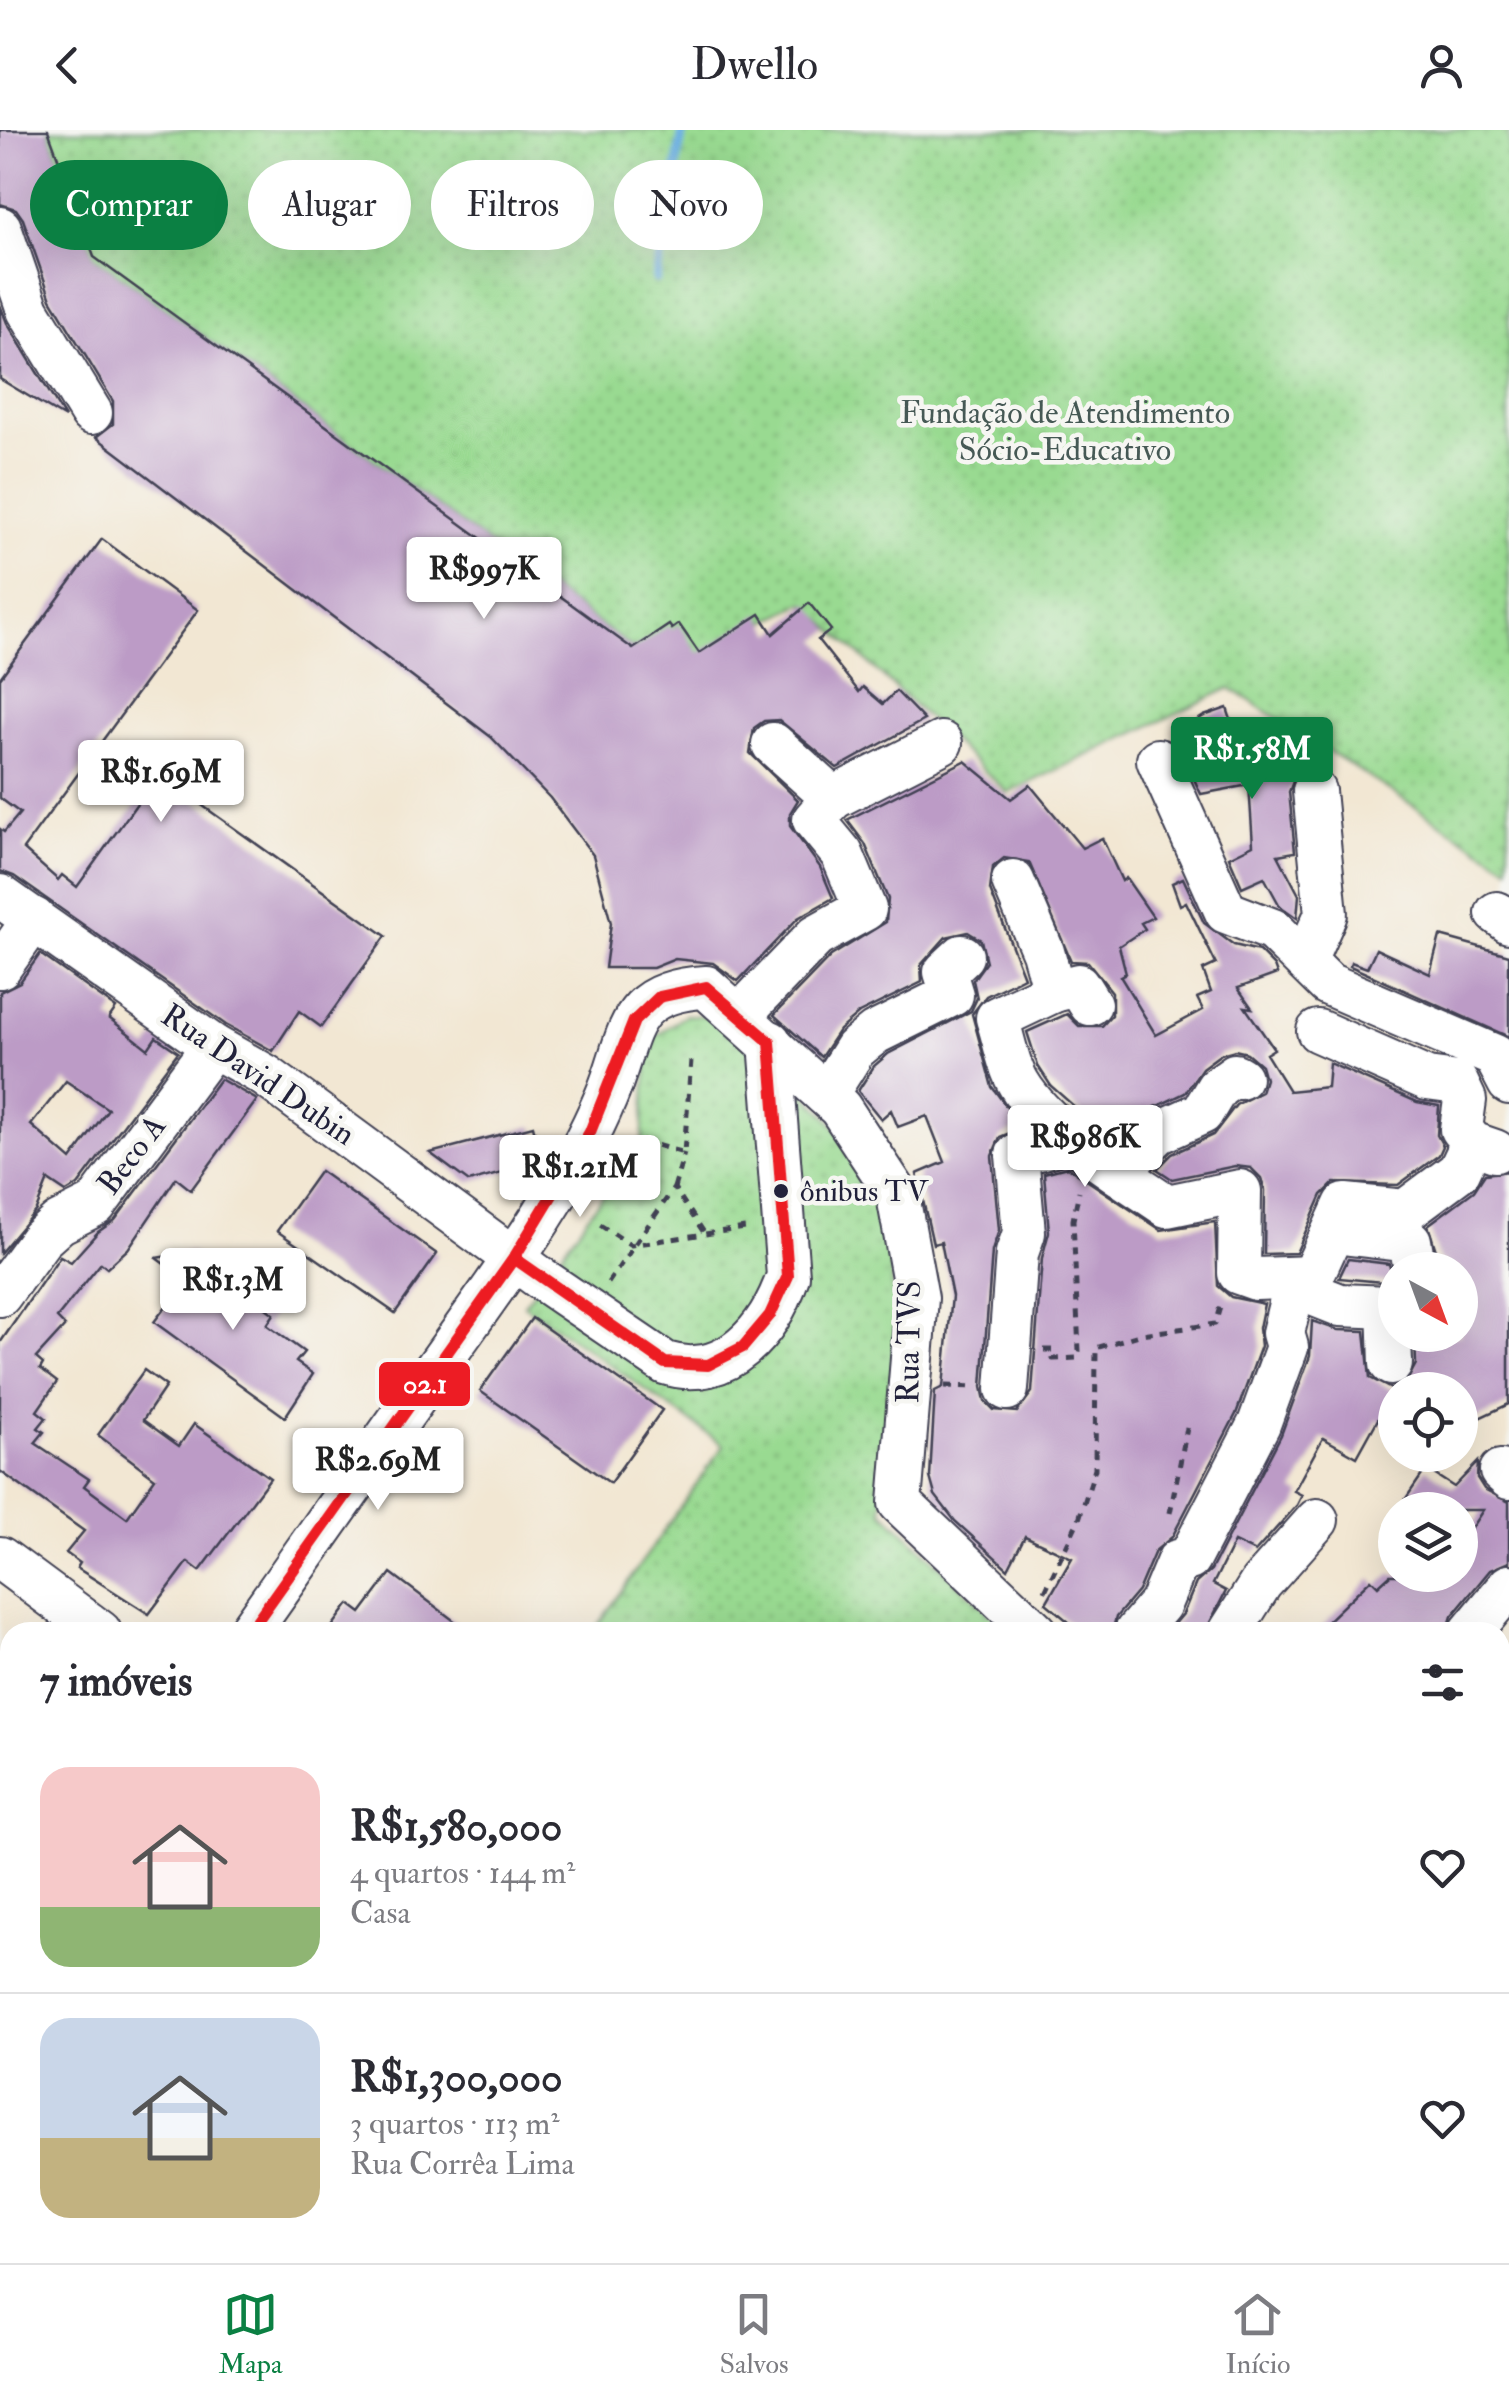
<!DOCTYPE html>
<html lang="pt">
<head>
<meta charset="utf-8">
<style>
  :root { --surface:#fff; --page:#f2f2f3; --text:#2b2b33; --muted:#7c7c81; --line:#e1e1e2; --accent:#0b8043 }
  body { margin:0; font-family:"IM FELL Double Pica",serif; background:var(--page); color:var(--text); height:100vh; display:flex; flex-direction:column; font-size:38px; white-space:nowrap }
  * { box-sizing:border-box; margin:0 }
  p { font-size:32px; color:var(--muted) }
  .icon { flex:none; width:55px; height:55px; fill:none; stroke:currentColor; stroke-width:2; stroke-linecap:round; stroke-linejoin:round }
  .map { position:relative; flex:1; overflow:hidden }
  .side { position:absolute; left:0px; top:1492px; width:1510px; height:642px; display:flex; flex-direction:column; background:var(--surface); border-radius:30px 30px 0 0; box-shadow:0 10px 40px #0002 }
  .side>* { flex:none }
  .hud { position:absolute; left:30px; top:30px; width:1000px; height:90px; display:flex; gap:20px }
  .needle { width:65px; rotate:139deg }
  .tools { position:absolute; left:1378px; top:1122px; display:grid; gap:20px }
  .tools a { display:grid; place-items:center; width:100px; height:100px; border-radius:50%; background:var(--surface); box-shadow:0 10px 40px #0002; font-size:50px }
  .price { position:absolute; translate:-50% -85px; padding:0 22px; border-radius:10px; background:#fff; color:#222; font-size:32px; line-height:65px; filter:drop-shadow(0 2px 5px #0008) }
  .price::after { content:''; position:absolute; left:50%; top:60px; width:30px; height:22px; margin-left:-15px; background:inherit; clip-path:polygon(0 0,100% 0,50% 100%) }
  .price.on { background:var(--accent); color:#fff }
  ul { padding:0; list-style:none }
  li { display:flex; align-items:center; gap:30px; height:250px; padding:0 40px }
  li+li { border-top:2px solid var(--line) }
  li span { display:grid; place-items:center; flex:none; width:280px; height:200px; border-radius:30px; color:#555 }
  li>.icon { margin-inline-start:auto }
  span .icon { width:120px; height:120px; fill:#fffc; stroke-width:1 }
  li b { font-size:42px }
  h2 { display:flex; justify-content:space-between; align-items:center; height:120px; padding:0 40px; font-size:42px }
  .tag { padding:0 35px; border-radius:45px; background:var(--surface); box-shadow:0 10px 40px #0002; font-size:35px; line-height:90px }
  .tag.on { background:var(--accent); color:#fff }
  header { display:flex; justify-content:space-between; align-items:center; height:130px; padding:0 40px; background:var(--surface); font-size:45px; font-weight:600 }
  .tabs { display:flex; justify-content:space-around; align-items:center; height:140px; border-top:2px solid var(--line); background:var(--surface); font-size:28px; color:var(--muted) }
  .tabs a { display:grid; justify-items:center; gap:5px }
  .tabs .on { color:var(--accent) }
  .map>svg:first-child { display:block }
</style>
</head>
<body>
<header><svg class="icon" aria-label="back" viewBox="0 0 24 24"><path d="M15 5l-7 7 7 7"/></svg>Dwello<svg class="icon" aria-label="person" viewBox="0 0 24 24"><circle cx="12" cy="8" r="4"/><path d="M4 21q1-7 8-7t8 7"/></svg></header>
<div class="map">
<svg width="1509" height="2133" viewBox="0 0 1509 2133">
  <defs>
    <pattern id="park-dots" width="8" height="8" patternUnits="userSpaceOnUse" patternTransform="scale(2.5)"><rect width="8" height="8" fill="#99da91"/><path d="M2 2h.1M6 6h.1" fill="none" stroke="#84bb7e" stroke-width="1.8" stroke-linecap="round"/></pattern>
  </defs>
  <rect width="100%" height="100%" fill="#f6f6f2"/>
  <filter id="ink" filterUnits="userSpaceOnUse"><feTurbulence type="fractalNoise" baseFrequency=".01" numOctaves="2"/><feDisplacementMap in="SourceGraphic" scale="20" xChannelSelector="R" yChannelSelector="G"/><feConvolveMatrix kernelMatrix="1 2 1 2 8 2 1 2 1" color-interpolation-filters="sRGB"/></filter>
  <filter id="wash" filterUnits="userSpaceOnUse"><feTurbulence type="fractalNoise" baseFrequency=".0048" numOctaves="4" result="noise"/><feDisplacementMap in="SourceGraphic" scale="40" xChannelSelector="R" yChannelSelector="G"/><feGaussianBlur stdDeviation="2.25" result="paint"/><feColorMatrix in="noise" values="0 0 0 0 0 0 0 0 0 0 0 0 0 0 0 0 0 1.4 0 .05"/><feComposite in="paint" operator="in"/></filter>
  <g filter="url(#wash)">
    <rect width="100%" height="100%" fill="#f2e7d3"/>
    <g fill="url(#park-dots)" stroke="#5e7e66" stroke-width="2.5">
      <polygon points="48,0 1509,0 1509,737 1230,558 1008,663 804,473 664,541 94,127"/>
      <path d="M 686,885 L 713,886 C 748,917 806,959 833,994 C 922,1110 890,1245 882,1380 L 1009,1502 L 593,1502 L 724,1315 L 524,1175 L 642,1011 L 648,922 L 656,906 Z"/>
    </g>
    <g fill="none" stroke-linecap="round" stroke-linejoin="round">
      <g stroke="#6cb1e2" stroke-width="9">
        <polyline points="656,149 683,0"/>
        <polyline points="1500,1989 1509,1987"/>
      </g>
    </g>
    <g id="blocks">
      <g fill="#bc9bc6" fill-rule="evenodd">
        <polygon points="0,0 48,0 94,127 633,519 669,495 672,499 679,494 699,523 760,484 773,504 809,473 831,500 818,510 859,562 863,557 883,574 896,561 924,590 837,638 779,590 764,591 754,598 750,623 798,670 790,683 790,696 820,737 833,768 798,788 738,851 713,833 675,829 653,838 605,838 611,793 593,725 550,668 491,607 96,307 113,294 113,271 51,169 23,89 16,79 0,74"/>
        <polygon points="0,175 7,193 65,288 0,249"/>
        <polygon points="102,409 198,480 23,719 58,750 62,745 77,757 158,644 386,806 321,897 299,881 273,921 226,895 14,746 0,741 0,699 4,702 20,683 0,668 0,548"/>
        <polygon points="1227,578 1245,632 1309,628 1310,637 1295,646 1289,662 1295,722 1278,725 1299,765 1297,788 1280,776 1264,747 1242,757 1229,727 1253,715 1249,655 1201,664 1189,638 1188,632 1200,629 1190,599 1198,597 1196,591 1204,586"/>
        <polygon points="965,631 1011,669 1030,655 1082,718 1102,708 1122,751 1126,748 1153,787 1141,793 1145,799 1119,816 1126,843 1120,846 1156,905 1203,880 1197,868 1211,862 1203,840 1216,834 1186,772 1180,775 1172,753 1183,748 1204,793 1234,815 1259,821 1274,836 1277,844 1238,858 1252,878 1245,877 1274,919 1266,924 1289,961 1327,957 1329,933 1417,972 1439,976 1437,1005 1443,1016 1439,1025 1398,1055 1334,1053 1322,1065 1296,1123 1264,1124 1265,1060 1261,1048 1251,1038 1235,1036 1172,1049 1157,1039 1172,1024 1213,1005 1236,975 1261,962 1265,949 1261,935 1247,923 1235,920 1221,924 1202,938 1185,963 1147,981 1115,1011 1102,1001 1051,956 1038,936 1027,902 1067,884 1079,896 1102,896 1112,885 1112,862 1088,832 1071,831 1029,732 1004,728 993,737 990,760 1024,847 986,866 972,884 992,957 1022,998 1000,1007 992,1026 999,1100 992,1121 982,1257 985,1271 994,1280 1017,1282 1032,1262 1042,1128 1049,1102 1044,1043 1067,1037 1161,1100 1215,1092 1218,1156 1231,1167 1264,1174 1259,1198 1261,1216 1236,1284 1172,1407 1155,1421 1138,1461 1116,1487 1112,1502 1081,1502 1046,1473 1072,1428 1025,1406 1008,1439 955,1391 935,1365 930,1347 935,1261 943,1257 952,1166 941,1112 933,1114 917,1044 945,1032 927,986 898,997 891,980 881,989 858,961 874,936 888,924 971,881 977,868 973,850 986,832 981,810 968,802 946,807 921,835 922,852 859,883 839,900 821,927 774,885 831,826 886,792 888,769 865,714 847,690"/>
        <polygon points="1440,806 1509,825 1509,907 1350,836 1351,832 1367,838 1376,819 1430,844"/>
        <path d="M 40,824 L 116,878 L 109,888 L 148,919 L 156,907 L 178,922 L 78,1055 L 66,1062 L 48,1050 L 36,1080 L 0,1123 L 0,862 L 20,852 ZM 66,951 L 108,979 L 71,1030 L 31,995 Z"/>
        <polygon points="220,949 257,970 191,1060 176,1048 128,1119 107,1138 101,1133 57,1188 65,1196 36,1228 43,1234 40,1239 57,1252 37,1281 46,1288 38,1298 44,1302 35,1313 89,1349 84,1356 127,1388 155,1348 98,1305 144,1240 166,1256 143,1290 179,1316 194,1294 270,1348 200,1441 188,1432 149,1484 77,1438 80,1433 66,1423 84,1401 0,1341 0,1213 60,1126 71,1132 98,1102 115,1090"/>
        <polygon points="533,996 542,1032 469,1052 430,1023"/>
        <polygon points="320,1041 437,1124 395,1183 277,1101"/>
        <polygon points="1509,1041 1509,1274 1460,1297 1460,1260 1395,1260 1395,1306 1378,1289 1357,1327 1323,1308 1294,1361 1302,1365 1297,1375 1255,1422 1234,1412 1213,1454 1226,1461 1205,1502 1168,1502 1183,1484 1196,1453 1211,1440 1281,1305 1310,1226 1312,1191 1338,1200 1365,1201 1370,1248 1391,1259 1405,1255 1416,1234 1415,1205 1460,1205 1460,1140 1439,1130 1428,1095 1474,1061 1485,1044"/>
        <polygon points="191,1122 274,1184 267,1195 304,1222 296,1232 313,1244 285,1287 154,1192 186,1150 156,1128"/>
        <polygon points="1348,1129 1389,1134 1394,1153 1339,1148"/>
        <polygon points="532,1188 662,1280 610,1353 480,1261"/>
        <polygon points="1478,1332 1477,1348 1484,1359 1509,1372 1509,1432 1490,1440 1452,1486 1447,1502 1369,1502 1364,1497 1358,1502 1316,1502 1371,1449 1378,1456 1390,1445 1460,1445 1460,1415 1483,1380 1398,1380 1426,1339 1454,1357"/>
        <polygon points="391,1443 469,1502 328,1502 349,1474 361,1483"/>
      </g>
    </g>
  </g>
  <g filter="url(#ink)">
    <use href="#blocks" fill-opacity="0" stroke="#414052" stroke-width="2.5"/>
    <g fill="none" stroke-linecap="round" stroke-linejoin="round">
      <defs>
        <g id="minor">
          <polyline points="0,98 28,180 91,283"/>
          <polyline points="1158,630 1226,782 1273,800 1328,854 1495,926 1509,953"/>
          <polyline points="833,668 941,613"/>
          <polyline points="1013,751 1043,822 1054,861"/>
          <path d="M 0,766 L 213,916 L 266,946 L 543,1150 L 665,1233 C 727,1253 770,1199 788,1146 L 770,912"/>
          <polyline points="1497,783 1509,792"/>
          <polyline points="1305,831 1326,784 1314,661"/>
          <polyline points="0,837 34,789"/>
          <path d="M 1090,874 L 1078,855 L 1054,861 L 997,888 C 1004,909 1008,936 1019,954 C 1047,1001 1122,1045 1167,1076 L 1240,1061 L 1239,1143 L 1256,1149 L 1312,1147"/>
          <polyline points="739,886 816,806 865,779 842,724 814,690 833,668 773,614"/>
          <polyline points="1318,901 1427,949 1457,953 1465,970 1461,999 1472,1013 1495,1021"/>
          <polyline points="826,965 855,919 875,903 952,865 945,842 962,826"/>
          <polyline points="1118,1043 1158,1003 1202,983 1217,958 1235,945 1240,948"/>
          <polyline points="1350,1104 1410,1111 1415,1140"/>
          <polyline points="1302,1160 1340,1175 1389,1177 1391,1234"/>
          <polyline points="0,1165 41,1109 59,1093 95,1075 213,916"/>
          <polyline points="1007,1259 1017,1123 1024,1103 1017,1025 1067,1011 1069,1005"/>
          <polyline points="1501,1341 1509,1348"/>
          <polyline points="0,1428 100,1502"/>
          <path d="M 249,1502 C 313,1412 377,1320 442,1230 C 501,1147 566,1062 606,967 C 632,906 622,861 706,857 L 840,978 L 898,1066 L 917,1168 L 900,1373 L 1036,1502"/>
          <polyline points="1136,1502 1160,1474 1178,1431 1189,1429 1259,1294 1287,1217 1283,1203 1290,1174 1312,1147 1345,1075 1405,1081 1459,1041 1472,1013"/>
          <polyline points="1230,1502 1261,1453 1317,1390"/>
          <polyline points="1471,1502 1509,1456"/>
          <polyline points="0,1863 10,1848"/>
          <polyline points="601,2125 608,2133"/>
          <polyline points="704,2125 705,2133"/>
          <polyline points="223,2133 225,2125"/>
          <polyline points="1159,2133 1178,2125"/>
        </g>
      </defs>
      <use href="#minor" stroke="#414052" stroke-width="46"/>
      <g stroke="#414052" stroke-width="5" stroke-dasharray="8 8" stroke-linecap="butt">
        <polyline points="642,1011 684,1023 691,930"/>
        <polyline points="674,1058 684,1023"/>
        <polyline points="600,1095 631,1115 752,1097"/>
        <polyline points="608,1153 674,1058 705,1104"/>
        <polyline points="1044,1220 1052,1220 1053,1229 1077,1228 1079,1221 1073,1090 1079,1061"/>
        <polyline points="945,1256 974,1257"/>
        <polyline points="1170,1383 1187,1298"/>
        <polyline points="1045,1461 1079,1389 1095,1339 1096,1218 1142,1204 1215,1194 1222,1170"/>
        <polyline points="1359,1502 1366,1502"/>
        <polyline points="1500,1831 1509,1838"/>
      </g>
      <use href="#minor" stroke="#fff" stroke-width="42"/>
      <defs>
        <g id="bus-1">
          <polygon points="706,857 770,912 788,1146 770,1185 743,1217 708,1235 665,1233 514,1128 590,1002 634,891 659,867"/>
          <polyline points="249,1502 514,1128"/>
        </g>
      </defs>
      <use href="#bus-1" stroke="#f6f6f2" stroke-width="20"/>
      <use href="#bus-1" stroke="#ed1c24" stroke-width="12"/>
    </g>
  </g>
  <circle fill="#22223b" stroke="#f6f6f2" stroke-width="4" cx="781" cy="1061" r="9"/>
  <g text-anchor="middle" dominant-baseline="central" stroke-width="9" stroke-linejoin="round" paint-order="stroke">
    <g font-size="30" fill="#22223b" stroke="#f6f6f2" text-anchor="start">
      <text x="800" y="1061">ônibus TV</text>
    </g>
    <g font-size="32" fill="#465955" stroke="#f6f6f2">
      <text x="1065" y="283">Fundação de Atendimento<tspan x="1065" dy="37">Sócio-Educativo</tspan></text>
    </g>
    <g font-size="32" fill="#22223b" stroke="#f6f6f2">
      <text transform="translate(258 945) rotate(34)">Rua David Dubin</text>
      <text transform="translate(132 1025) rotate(-53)">Beco A</text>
      <text transform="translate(909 1212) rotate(-89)">Rua TVS</text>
    </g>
  </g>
  <rect stroke="#f6f6f2" stroke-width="4" x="377" y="1230" width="95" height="48" rx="10" fill="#ed1c24"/>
  <g font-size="28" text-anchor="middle" font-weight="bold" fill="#fff">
    <text x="425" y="1263">02.1</text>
  </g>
</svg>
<div class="tools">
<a><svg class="needle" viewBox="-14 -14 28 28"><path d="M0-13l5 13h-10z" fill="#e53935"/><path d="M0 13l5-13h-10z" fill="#7c7c81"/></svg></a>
<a><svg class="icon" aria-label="locate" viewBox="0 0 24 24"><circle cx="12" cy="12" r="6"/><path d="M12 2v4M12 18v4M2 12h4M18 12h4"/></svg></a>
<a><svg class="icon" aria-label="layers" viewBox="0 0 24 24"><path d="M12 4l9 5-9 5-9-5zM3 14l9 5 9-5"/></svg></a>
</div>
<b class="price" style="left:484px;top:492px">R$997K</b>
<b class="price on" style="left:1252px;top:672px">R$1.58M</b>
<b class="price" style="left:161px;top:695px">R$1.69M</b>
<b class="price" style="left:1085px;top:1060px">R$986K</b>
<b class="price" style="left:580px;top:1090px">R$1.21M</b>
<b class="price" style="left:233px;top:1203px">R$1.3M</b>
<b class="price" style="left:378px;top:1383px">R$2.69M</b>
<div class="hud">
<a class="tag on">Comprar</a>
<a class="tag">Alugar</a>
<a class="tag">Filtros</a>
<a class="tag">Novo</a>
</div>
<section class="side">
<h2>7 imóveis<svg class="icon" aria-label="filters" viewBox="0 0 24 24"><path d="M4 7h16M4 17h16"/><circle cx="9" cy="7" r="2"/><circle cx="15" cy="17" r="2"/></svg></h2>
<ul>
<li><span style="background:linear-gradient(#f6c9c9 70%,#8fb573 0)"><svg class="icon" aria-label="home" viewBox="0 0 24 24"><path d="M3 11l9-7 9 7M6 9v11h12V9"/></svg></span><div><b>R$1,580,000</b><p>4 quartos · 144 m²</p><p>Casa</p></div><svg class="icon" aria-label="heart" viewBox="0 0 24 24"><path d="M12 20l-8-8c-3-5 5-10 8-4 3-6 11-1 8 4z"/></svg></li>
<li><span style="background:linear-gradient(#c9d6e8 60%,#c2b280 0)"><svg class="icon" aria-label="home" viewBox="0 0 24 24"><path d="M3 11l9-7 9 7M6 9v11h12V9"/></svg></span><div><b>R$1,300,000</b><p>3 quartos · 113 m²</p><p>Rua Corrêa Lima</p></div><svg class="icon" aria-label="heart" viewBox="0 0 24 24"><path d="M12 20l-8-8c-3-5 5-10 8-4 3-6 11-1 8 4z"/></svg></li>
</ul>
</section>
</div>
<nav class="tabs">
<a class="on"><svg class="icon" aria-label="map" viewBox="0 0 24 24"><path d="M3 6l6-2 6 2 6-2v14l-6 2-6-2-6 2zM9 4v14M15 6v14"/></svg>Mapa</a>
<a><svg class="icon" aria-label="saved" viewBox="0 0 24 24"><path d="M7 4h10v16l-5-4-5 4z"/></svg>Salvos</a>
<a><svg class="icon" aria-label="home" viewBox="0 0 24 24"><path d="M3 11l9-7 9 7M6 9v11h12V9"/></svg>Início</a>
</nav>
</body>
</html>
